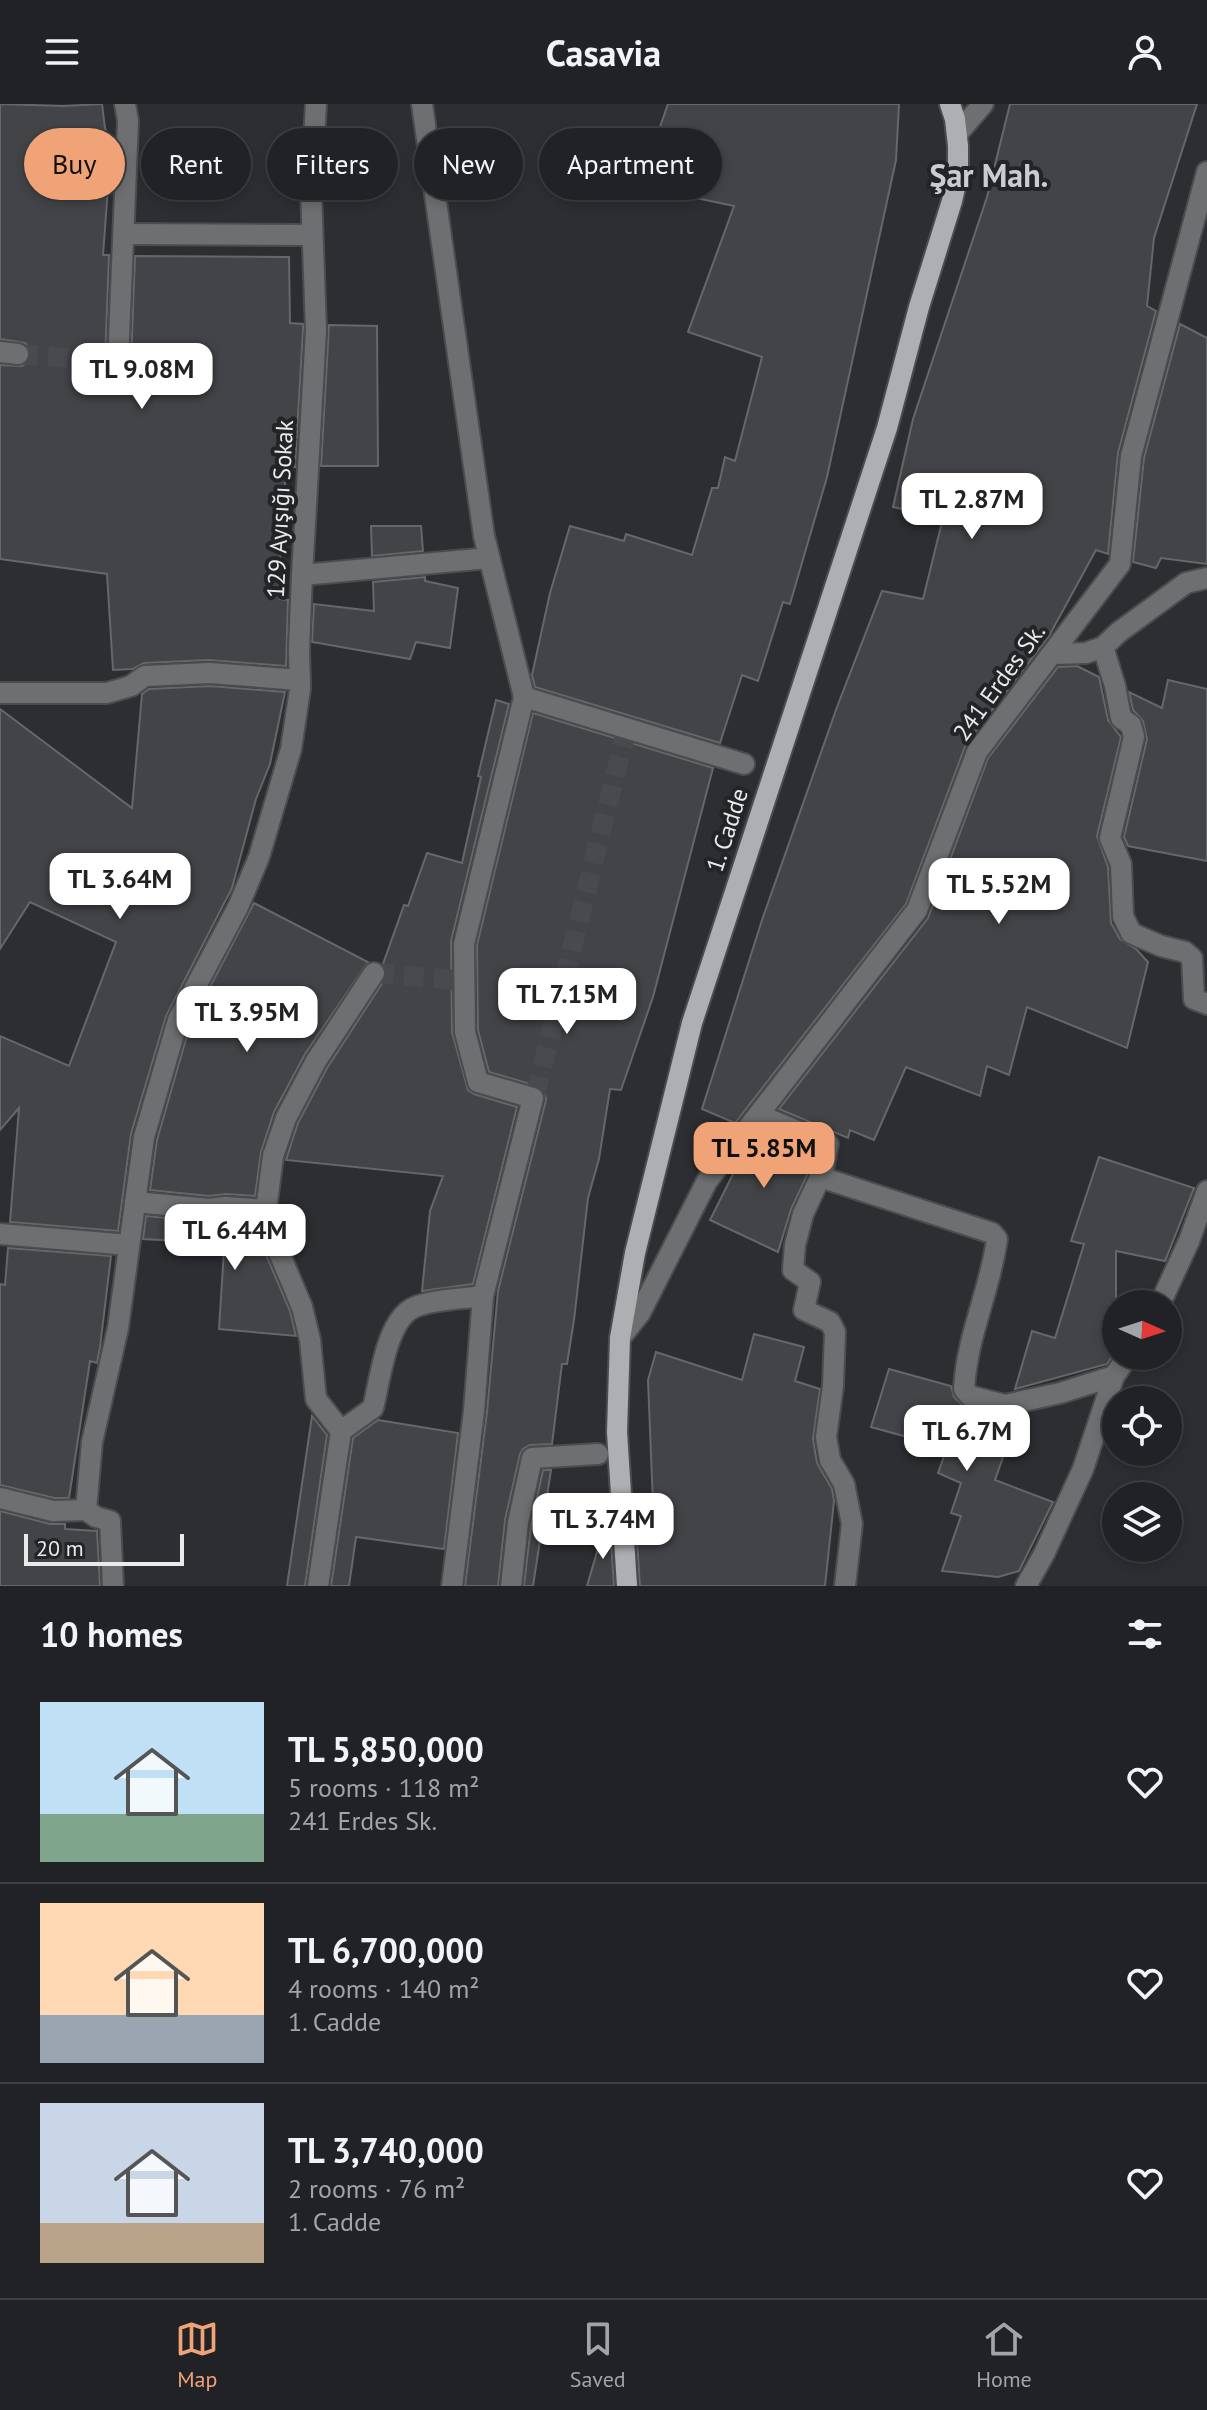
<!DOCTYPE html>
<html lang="en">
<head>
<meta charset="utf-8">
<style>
  :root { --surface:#212225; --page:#292a2d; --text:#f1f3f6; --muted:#a2a4a7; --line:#3e3f42; --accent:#efa377 }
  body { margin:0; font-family:"PT Sans",sans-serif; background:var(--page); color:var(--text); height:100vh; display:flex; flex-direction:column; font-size:30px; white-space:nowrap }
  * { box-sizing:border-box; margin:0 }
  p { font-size:26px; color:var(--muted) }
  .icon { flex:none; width:44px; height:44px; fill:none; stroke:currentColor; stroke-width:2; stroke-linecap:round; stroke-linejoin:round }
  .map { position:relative; height:1482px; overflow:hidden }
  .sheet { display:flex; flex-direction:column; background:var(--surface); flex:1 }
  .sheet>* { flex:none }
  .banner { position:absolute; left:24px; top:24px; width:800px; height:72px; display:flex; gap:16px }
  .needle { width:52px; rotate:93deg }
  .controls { position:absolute; left:1102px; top:1186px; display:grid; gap:16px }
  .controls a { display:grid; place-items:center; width:80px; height:80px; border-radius:50%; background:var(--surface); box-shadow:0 4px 12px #0003,0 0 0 2px var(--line); font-size:40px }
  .scale { position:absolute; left:24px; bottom:20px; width:160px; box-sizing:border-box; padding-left:8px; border:4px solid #e9eaec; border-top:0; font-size:22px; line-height:28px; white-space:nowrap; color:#e9eaec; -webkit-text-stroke:6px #222427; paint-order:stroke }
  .price { position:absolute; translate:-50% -68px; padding:0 18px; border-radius:16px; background:#fff; color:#222; font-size:26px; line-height:52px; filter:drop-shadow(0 2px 4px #0008) }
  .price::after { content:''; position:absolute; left:50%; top:48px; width:24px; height:18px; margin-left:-12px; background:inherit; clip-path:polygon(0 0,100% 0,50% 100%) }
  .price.selected { background:var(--accent); color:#111 }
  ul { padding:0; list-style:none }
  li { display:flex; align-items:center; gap:24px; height:200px; padding:0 40px }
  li+li { border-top:2px solid var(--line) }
  li span { display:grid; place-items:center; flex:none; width:224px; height:160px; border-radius:0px; color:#555 }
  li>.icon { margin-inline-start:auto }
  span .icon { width:96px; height:96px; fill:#fffc; stroke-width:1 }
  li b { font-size:34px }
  h2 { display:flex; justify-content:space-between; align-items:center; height:96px; padding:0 40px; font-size:34px }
  .chip { padding:0 28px; border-radius:36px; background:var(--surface); box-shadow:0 4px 12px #0003,0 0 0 2px var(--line); font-size:28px; line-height:72px }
  .chip.selected { background:var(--accent); color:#111 }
  header { display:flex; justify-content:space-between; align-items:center; height:104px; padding:0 40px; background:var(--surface); font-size:36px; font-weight:700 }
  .dock { display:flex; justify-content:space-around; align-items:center; height:112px; border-top:2px solid var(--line); background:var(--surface); font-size:22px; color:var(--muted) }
  .dock a { display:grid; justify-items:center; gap:4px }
  .dock .selected { color:var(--accent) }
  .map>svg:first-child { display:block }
</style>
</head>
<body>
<header><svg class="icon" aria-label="menu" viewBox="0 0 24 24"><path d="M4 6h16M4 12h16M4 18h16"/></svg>Casavia<svg class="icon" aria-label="person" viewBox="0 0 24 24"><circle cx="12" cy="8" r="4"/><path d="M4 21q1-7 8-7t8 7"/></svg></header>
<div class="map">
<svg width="1207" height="1482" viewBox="0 0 1207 1482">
  <rect width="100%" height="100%" fill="#2c2e31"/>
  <g fill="#424447" stroke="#65676a" stroke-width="2">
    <polygon points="0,0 63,2 102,0 105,24 111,43 103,151 109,151 105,257 107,265 112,269 123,270 128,266 131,259 135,152 289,153 290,219 303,220 303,226 295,363 286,363 285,383 281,383 280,495 288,496 286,562 209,556 144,559 133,565 113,566 107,470 0,455 0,261 22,262 29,257 31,251 30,244 25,239 0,235"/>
    <polygon points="668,0 899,0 896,56 827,373 790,500 783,498 758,577 742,571 720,639 535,583 532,571 550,489 570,422 624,437 626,430 692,451 712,384 718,384 725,353 735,357 762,253 688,228 734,102 658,86 668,53 652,46"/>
    <polygon points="1010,0 1197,0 1154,134 1147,202 1156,207 1118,349 1108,450 1096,446 1049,532 966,640 906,800 735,1019 702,1005 762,816 837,603 882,487 923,495 943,414 893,403 913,315 987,93"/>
    <polygon points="1180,220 1207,234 1207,460 1161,454 1156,464 1133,458 1144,354"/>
    <polygon points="329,221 377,222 378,362 321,362"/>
    <polygon points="371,422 421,422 423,447 372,452"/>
    <polygon points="425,473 425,477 458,484 450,544 416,538 410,555 312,538 314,500 374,507 373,478"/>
    <polygon points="1077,562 1099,573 1108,616 1121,633 1097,732 1108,763 1111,819 1120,835 1136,845 1148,858 1127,944 1027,903 1009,971 987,962 980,992 906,963 874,1036 850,1026 848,1034 779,1005 928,814 988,654 1058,563"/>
    <polygon points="1168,576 1207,585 1207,757 1128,742 1124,733 1147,635 1143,617 1133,606 1129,588 1162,604"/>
    <polygon points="210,582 285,588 270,660 256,695 232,784 166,912 131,1030 118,1127 10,1118 19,1004 0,1026 0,932 69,962 116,838 30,798 0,845 0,605 132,704 142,590 149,585"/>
    <polygon points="496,596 509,600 451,837 452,928 468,986 474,990 517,1003 473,1180 422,1187 430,1107 443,1072 286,1056 298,1019 327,964 385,875 387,869 383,860 404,801 408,802 427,749 462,759 481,673 478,672"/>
    <polygon points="533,609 713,664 653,893 621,986 610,985 599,1055 588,1094 574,1216 567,1260 562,1260 552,1340 530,1341 523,1345 520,1350 505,1416 498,1482 465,1482 487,1308 498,1187 546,996 545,990 537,982 489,968 478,926 477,841"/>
    <polygon points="254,799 368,858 305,950 274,1008 261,1048 255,1092 226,1090 209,1092 150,1086 157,1036 190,921"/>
    <polygon points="763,1027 813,1048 811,1063 791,1105 778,1148 710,1116 741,1054"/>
    <polygon points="1099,1053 1194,1084 1165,1157 1116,1147 1116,1240 1111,1250 1113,1251 1107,1260 1015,1285 1032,1227 1055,1234 1084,1140 1071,1137"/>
    <polygon points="146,1112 208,1118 225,1116 255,1118 258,1132 290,1207 296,1232 219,1225 224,1146 198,1144 198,1138 143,1135"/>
    <polygon points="8,1144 111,1152 100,1243 97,1259 90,1257 69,1394 54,1394 0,1381 0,1180 5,1181"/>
    <polygon points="754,1230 804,1243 795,1277 820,1285 813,1335 817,1359 832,1385 834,1397 825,1482 640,1482 635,1408 654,1425 648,1276 656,1248 742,1276"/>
    <polygon points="889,1265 951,1282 954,1293 967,1305 1002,1314 1018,1311 995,1376 1053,1398 1019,1467 998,1473 942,1467 961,1412 951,1409 961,1379 938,1369 947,1344 871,1323"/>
    <polygon points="312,1312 327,1331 305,1482 287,1482"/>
    <polygon points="378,1316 458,1329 444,1445 356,1433 349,1482 331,1482 353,1334"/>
    <polygon points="543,1366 551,1366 533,1482 524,1482 531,1421"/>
    <polygon points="0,1407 50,1420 65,1420 65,1425 97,1427 100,1482 0,1482"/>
    <polygon points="609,1407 614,1482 587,1482"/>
  </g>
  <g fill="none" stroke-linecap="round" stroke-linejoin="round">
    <g stroke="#484a4d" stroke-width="20" stroke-dasharray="20 10" stroke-linecap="butt">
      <polyline points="18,250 118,258"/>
      <polyline points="374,869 464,877"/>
      <polyline points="535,992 627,624"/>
    </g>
    <defs>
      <g id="minor">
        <polyline points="422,0 484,432 524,593 464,840 465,928 478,978 533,994 483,1192 474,1307 452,1482"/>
        <polyline points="957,30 983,0"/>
        <polyline points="124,130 312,131"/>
        <polyline points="0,248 18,250"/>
        <polyline points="118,258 128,17 125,0"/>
        <polyline points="302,471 489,454"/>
        <polyline points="1103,543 1115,582 1121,614 1131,621 1134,633 1110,734 1121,760 1123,812 1131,829 1161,842 1185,848 1192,854 1194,895 1207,900"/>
        <polyline points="1052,550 1086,549 1103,543 1119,528 1186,479 1207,474"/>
        <polyline points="0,589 107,589 131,582 145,572 210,569 300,576"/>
        <polyline points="524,593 744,660"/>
        <polyline points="759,1011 828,1040 823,1067 803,1110 795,1141 793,1166 810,1178 804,1206 830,1218 835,1228 833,1282 826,1333 830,1356 844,1380 852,1420 845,1482"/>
        <path d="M 820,1073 L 992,1129 L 997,1135 C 990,1187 967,1231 964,1285 L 970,1292 L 1005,1301 L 1060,1289 L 1114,1272"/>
        <polyline points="135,1098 209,1105 225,1103 266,1106"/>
        <polyline points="0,1130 129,1141"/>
        <polyline points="1160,1200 1189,1137 1207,1087"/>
        <polyline points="620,1234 640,1209 707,1077 917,806 977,648 1120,460 1131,352 1207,68"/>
        <polyline points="341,1327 316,1295 310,1236 302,1203 270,1127 266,1106 273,1052 286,1014 316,957 374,869"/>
        <polyline points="0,1394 53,1407 86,1406"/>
        <polyline points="113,1482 110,1417 96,1413 86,1406 92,1338 118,1224 144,1033 178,916 238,803 259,753 291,645 300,585 299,546 302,471 316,226 311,86 316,0"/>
        <path d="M 318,1482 L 341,1327 L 373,1304 C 380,1277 386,1215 415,1203 C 435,1195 462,1195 483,1192"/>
        <polyline points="511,1482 518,1419 532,1354 598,1350"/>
        <polyline points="1026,1482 1044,1450 1083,1365 1114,1272 1128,1252"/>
      </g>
      <polyline id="major" points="627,1482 617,1328 620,1234 635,1149 692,919 887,324 919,203 952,97 958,70 958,42 955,15 950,0"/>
    </defs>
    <use href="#minor" stroke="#4a4c4f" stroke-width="24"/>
    <use href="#major" stroke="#4a4c4f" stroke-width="24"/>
    <use href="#minor" stroke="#6e6f70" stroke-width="20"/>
    <use href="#major" stroke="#adafb2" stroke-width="20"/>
  </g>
  <g text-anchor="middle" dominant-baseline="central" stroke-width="8" stroke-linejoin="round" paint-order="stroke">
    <g font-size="24" fill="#e9eaec" stroke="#222427">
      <text transform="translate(280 405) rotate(-87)">129 Ayışığı Sokak</text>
      <text transform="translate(999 578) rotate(-54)">241 Erdes Sk.</text>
      <text transform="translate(727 726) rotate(-72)">1. Cadde</text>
    </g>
    <g font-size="32" font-weight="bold" fill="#caccd0" stroke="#222427">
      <text x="989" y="71">Şar Mah.</text>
    </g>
  </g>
</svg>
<div class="controls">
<a><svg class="needle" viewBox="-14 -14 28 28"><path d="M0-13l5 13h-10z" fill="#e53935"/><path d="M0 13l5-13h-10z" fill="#a2a4a7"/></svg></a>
<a><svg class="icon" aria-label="locate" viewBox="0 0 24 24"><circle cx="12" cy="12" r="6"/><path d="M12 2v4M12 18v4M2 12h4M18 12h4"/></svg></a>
<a><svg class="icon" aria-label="layers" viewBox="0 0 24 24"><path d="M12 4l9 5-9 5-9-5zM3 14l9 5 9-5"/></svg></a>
</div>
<div class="scale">20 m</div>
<b class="price" style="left:142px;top:307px">TL 9.08M</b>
<b class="price" style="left:972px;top:437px">TL 2.87M</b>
<b class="price" style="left:120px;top:817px">TL 3.64M</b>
<b class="price" style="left:999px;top:822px">TL 5.52M</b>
<b class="price" style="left:567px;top:932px">TL 7.15M</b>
<b class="price" style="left:247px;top:950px">TL 3.95M</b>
<b class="price selected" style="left:764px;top:1086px">TL 5.85M</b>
<b class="price" style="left:235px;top:1168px">TL 6.44M</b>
<b class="price" style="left:967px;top:1369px">TL 6.7M</b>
<b class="price" style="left:603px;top:1457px">TL 3.74M</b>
<div class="banner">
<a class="chip selected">Buy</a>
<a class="chip">Rent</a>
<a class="chip">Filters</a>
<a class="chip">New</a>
<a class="chip">Apartment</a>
</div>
</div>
<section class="sheet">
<h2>10 homes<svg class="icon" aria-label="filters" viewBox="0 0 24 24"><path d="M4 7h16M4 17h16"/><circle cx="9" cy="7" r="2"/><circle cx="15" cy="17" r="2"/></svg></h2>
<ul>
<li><span style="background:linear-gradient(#bfe0f5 70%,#7fa58c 0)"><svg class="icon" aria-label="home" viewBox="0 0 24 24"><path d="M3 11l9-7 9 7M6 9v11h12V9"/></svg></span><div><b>TL 5,850,000</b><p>5 rooms · 118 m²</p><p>241 Erdes Sk.</p></div><svg class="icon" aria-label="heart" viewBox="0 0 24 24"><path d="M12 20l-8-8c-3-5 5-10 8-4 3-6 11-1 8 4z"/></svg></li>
<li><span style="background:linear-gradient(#ffd9b3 70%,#9aa5b1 0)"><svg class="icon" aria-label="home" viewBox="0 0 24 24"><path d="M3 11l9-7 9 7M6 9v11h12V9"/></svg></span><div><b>TL 6,700,000</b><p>4 rooms · 140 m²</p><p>1. Cadde</p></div><svg class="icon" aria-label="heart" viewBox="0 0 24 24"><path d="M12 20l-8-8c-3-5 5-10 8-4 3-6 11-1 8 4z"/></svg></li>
<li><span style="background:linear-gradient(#c9d6e8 75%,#b9a48a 0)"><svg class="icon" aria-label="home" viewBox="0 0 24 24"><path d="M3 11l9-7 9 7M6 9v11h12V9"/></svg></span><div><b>TL 3,740,000</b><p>2 rooms · 76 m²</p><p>1. Cadde</p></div><svg class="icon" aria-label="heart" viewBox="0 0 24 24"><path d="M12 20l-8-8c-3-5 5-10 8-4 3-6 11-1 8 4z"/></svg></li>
</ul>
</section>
<nav class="dock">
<a class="selected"><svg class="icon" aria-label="map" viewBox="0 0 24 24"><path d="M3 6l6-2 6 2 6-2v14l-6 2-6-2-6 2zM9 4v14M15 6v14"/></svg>Map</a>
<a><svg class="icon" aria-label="saved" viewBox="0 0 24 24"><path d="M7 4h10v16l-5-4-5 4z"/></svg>Saved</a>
<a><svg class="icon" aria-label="home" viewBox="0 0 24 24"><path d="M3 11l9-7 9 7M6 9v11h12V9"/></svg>Home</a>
</nav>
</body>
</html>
